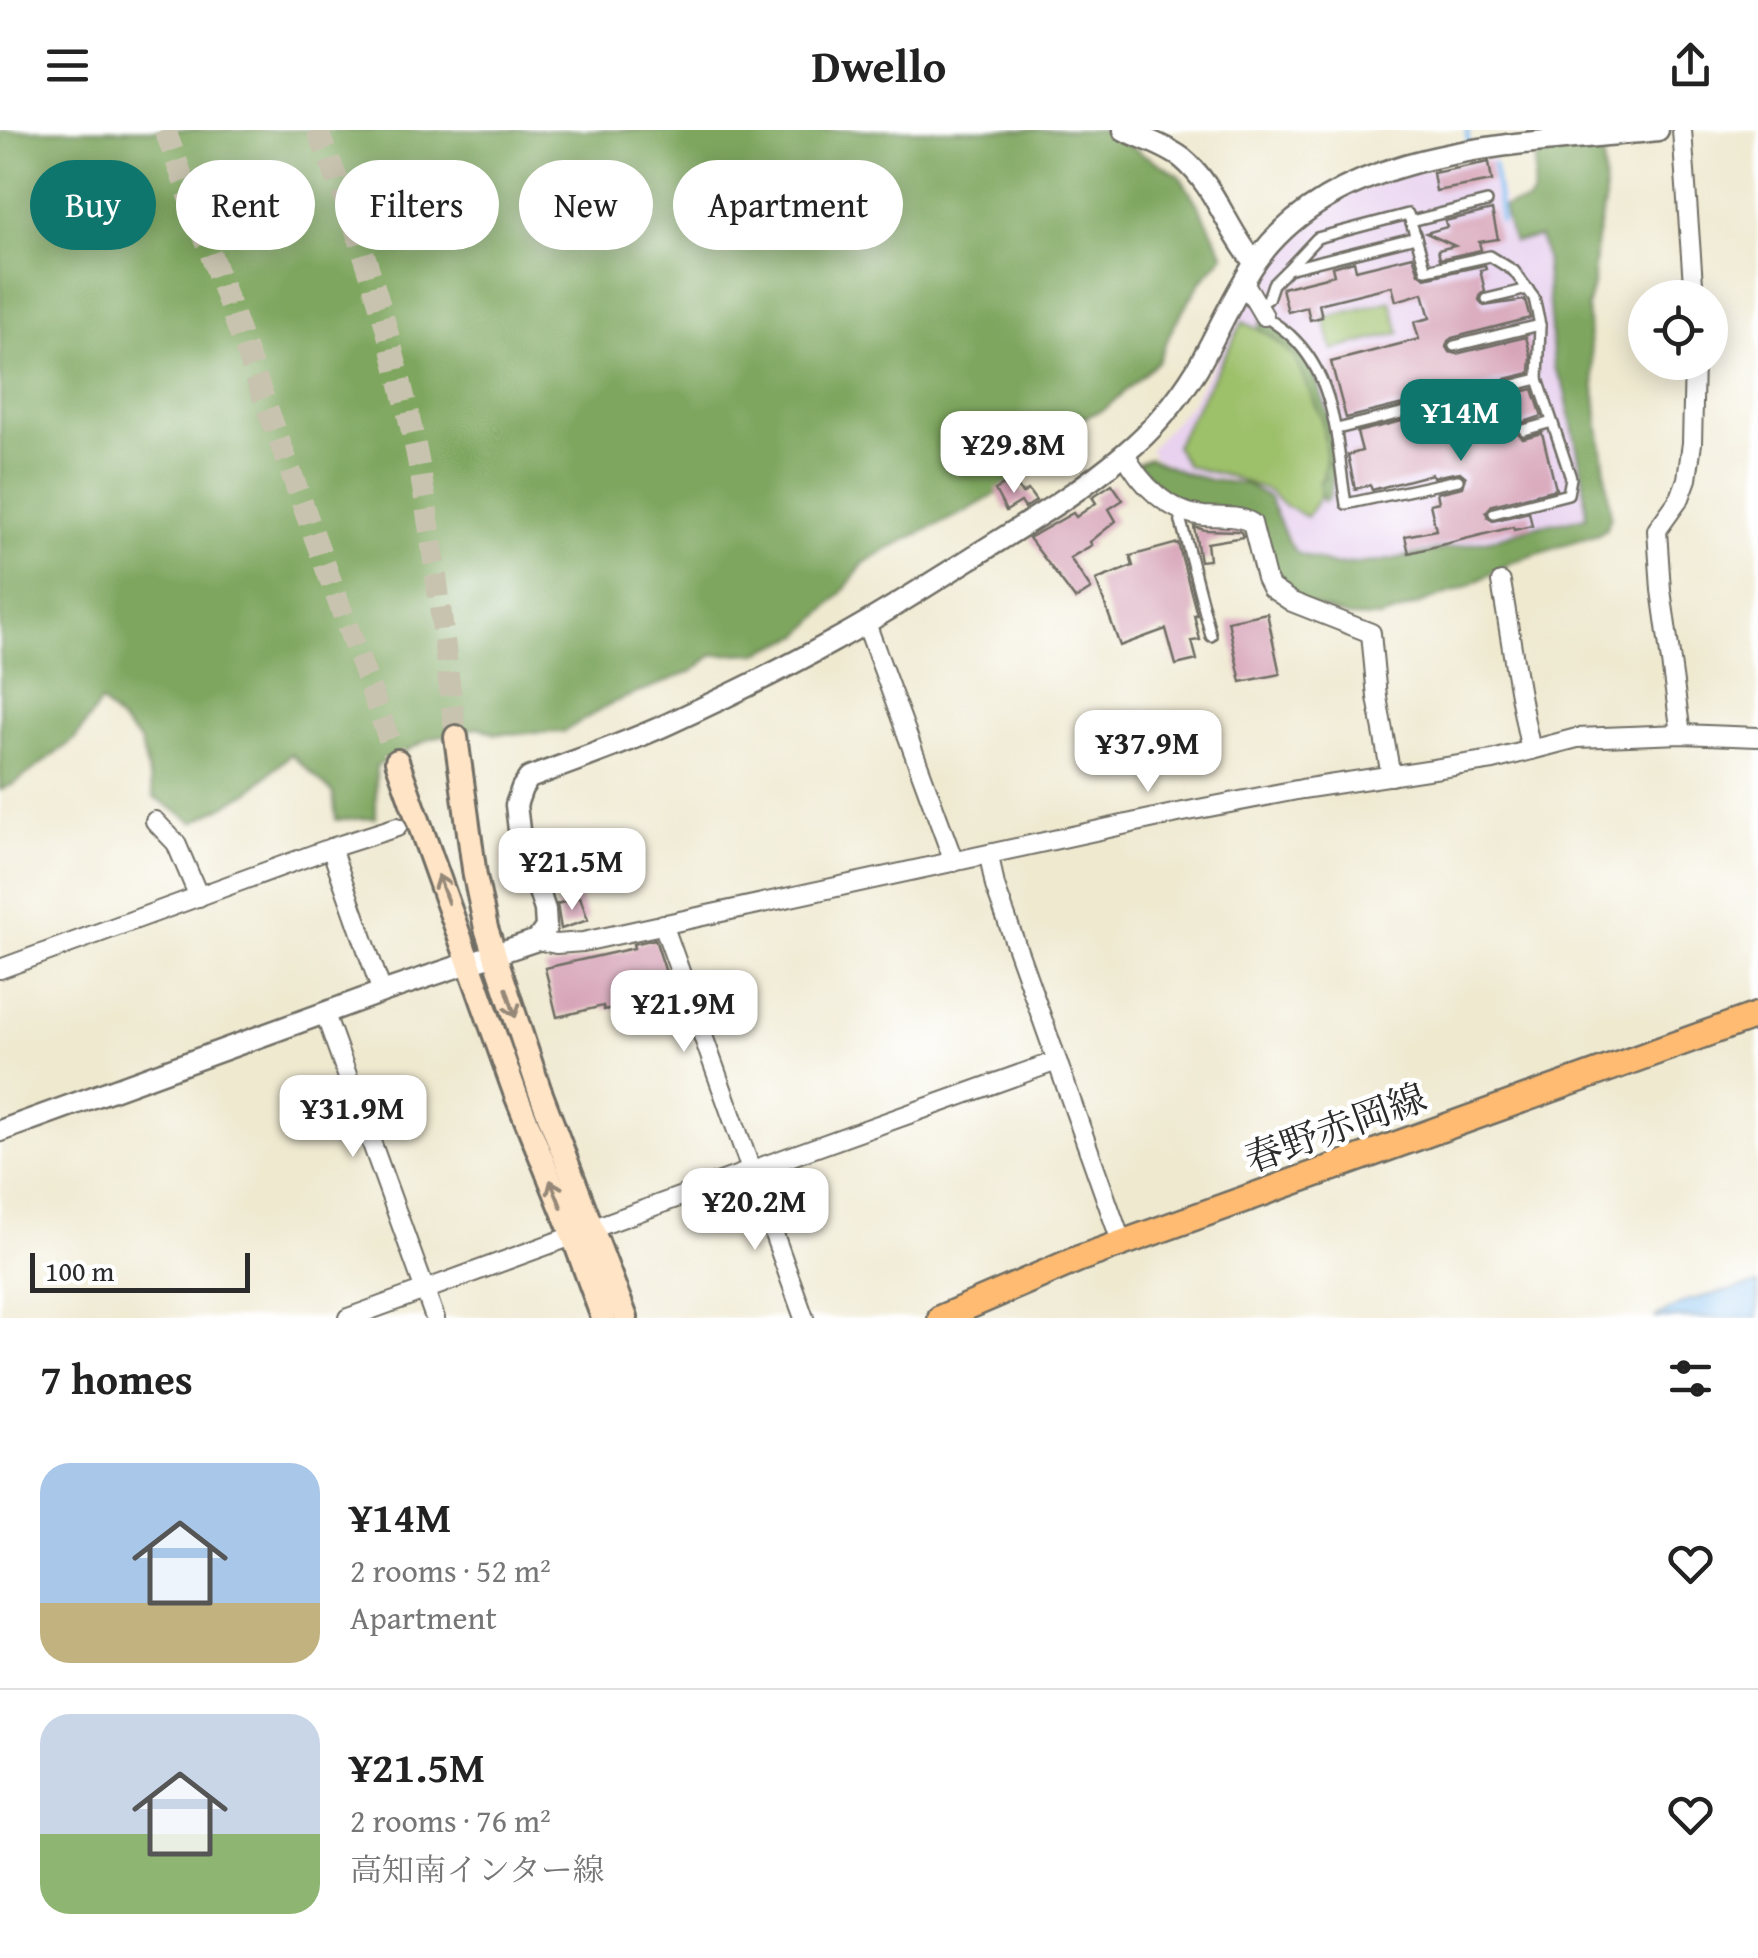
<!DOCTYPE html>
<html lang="en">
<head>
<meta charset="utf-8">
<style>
  :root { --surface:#fff; --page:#f2f2f2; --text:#222; --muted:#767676; --line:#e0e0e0; --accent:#0f766e }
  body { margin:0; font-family:"Gentium Book Plus","Noto Serif JP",serif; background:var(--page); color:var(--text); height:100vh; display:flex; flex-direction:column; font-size:38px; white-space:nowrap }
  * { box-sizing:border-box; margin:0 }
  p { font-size:32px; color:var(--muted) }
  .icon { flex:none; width:55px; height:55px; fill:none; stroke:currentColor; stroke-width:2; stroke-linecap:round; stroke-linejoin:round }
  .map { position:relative; height:1188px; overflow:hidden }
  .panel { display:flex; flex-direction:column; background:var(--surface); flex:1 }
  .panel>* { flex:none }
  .top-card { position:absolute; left:30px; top:30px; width:1000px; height:90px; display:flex; gap:20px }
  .controls { position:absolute; left:1628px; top:150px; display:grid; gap:20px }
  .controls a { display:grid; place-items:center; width:100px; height:100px; border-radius:50%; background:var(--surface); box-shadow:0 5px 25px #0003; font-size:50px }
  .scale { position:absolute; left:30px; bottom:25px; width:220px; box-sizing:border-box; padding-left:10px; border:5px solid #2b2b2b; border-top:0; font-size:28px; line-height:35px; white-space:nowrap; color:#2b2b2b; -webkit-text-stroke:8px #fff; paint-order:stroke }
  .price { position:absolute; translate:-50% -85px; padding:0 22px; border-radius:20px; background:#fff; color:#222; font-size:32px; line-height:65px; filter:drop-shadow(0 2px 5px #0008) }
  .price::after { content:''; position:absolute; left:50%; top:60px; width:30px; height:22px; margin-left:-15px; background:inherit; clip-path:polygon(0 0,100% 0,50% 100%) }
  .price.selected { background:var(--accent); color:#fff }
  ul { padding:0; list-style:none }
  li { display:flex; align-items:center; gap:30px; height:250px; padding:0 40px }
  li+li { border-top:2px solid var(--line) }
  li span { display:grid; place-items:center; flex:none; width:280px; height:200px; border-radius:30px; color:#555 }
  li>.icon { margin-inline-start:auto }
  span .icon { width:120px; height:120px; fill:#fffc; stroke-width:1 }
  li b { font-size:42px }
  h2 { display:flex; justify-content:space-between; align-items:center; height:120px; padding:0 40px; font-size:42px }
  .chip { padding:0 35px; border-radius:45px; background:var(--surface); box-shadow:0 5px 25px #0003; font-size:35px; line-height:90px }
  .chip.selected { background:var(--accent); color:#fff }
  header { display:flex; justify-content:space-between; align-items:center; height:130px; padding:0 40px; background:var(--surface); font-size:45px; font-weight:600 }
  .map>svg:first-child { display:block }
</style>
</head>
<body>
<header><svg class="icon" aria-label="menu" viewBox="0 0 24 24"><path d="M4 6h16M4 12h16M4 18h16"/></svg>Dwello<svg class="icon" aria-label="share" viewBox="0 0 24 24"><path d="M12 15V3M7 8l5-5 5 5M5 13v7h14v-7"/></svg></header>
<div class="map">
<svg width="1758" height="1188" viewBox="0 0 1758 1188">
  <rect width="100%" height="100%" fill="#fff"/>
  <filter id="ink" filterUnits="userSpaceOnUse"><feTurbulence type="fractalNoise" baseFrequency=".01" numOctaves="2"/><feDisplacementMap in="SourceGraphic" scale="20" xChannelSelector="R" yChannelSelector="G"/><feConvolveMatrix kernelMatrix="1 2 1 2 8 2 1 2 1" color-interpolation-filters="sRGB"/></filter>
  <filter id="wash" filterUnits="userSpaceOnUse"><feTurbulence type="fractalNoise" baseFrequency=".0048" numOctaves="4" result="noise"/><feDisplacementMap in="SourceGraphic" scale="40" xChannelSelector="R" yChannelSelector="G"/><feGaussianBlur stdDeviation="2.25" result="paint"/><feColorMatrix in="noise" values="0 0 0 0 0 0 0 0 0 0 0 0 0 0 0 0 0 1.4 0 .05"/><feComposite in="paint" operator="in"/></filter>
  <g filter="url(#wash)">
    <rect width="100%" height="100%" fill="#efe9d0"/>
    <polygon fill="#e8d2ef" points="1494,28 1512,112 1548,102 1582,325 1586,386 1493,411 1355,437 1333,437 1296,421 1273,380 1258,365 1231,350 1210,348 1180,340 1153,327 1150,319 1191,273 1235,195 1244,174 1250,172 1259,153 1284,116 1303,97 1325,79 1354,62 1416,41"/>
    <g fill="#9dc06a" stroke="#64764a" stroke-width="2.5">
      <polygon points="1391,171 1400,203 1333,220 1324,188"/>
      <polygon points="1243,192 1266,203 1287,219 1301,236 1325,291 1327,323 1320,367 1307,387 1285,376 1267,360 1231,347 1187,336 1175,316"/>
    </g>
    <g fill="#7ea65e" stroke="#546844" stroke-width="2.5">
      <polygon points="0,0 1101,0 1179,45 1203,83 1224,125 1202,150 1174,195 1158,231 1105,279 1069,294 1012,355 963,383 909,408 864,433 841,464 801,505 758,523 713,525 693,541 612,573 563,602 495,604 480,597 430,609 376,636 376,688 336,690 333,663 291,624 248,663 194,692 154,667 140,611 101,572 75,609 14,654 0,660"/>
      <polygon points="1603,15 1605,70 1596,110 1593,155 1587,178 1599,297 1611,386 1606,399 1598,404 1513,432 1468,456 1398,482 1379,488 1348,487 1303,472 1277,455 1268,437 1258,392 1169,370 1137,333 1149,328 1184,343 1210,350 1246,354 1269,368 1288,411 1297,423 1333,435 1378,432 1494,409 1537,396 1586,387 1583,347 1563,253 1554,238 1545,127 1540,107 1514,112 1507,94 1503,77 1528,72 1533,64 1536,29 1553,21"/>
      <path d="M 1261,190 C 1270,195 1280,200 1287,207 C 1323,240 1345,324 1328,370 L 1323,371 L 1319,354 L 1321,349 L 1325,349 L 1323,340 L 1327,334 L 1322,289 L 1294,227 L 1274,208 L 1259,198 Z"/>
    </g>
    <polygon fill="#78baed" stroke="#52728c" stroke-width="2.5" points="1758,1154 1758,1188 1654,1188 1689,1170"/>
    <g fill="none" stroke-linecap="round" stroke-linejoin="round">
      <g stroke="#78baed" stroke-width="5">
        <polyline points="1467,0 1468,14"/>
        <polyline points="1494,35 1501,91"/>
      </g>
    </g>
    <g id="blocks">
      <g fill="#d7a4b8">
        <polygon points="1489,32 1492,51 1436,61 1433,43"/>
        <polygon points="1492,80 1498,109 1479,112 1481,120 1440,129 1438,120 1455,116 1426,103 1447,97 1445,91"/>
        <polygon points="1413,126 1419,143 1425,148 1485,135 1486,139 1480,140 1485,161 1481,164 1479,170 1484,176 1525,170 1530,188 1452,208 1448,211 1446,217 1449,222 1456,224 1526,207 1531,226 1530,243 1346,288 1331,232 1419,209 1414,192 1430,188 1423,163 1396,171 1392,156 1319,174 1322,187 1310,190 1307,177 1288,182 1282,158 1334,145 1332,137 1354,131 1356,140"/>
        <polygon points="1533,259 1542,286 1521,293 1516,301 1523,308 1542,303 1556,359 1492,375 1486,382 1488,388 1493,391 1529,382 1532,396 1514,400 1513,397 1409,423 1405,406 1436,400 1430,374 1439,372 1437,363 1463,357 1466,347 1460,342 1433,347 1432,344 1372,360 1370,355 1355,359 1348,325 1362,321 1357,302"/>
        <polygon points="1015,352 1022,364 1028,360 1036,371 1025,378 1021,372 1006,381 995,360 1007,353 1009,356"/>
        <polygon points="1112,354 1123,370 1109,379 1116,391 1090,412 1092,415 1070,428 1091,459 1075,469 1029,408 1073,383 1076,387 1096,373 1092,367"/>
        <polygon points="1194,397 1205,400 1238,401 1241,402 1243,407 1207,413 1209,430 1200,431"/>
        <polygon points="1178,413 1197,485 1194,485 1200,510 1192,511 1197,530 1176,535 1166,499 1120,516 1096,450 1133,436 1130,426"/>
        <polygon points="1267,483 1280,544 1241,552 1228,491"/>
        <polygon points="580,767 588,790 561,799 557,774"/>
        <polygon points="655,809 673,864 604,880 603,876 557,887 545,838 634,818 633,814"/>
      </g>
    </g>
  </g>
  <g filter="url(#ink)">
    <use href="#blocks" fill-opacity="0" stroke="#706e65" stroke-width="2.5"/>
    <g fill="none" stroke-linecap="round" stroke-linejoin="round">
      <g stroke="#c8c3af" stroke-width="22" stroke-dasharray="22 11" stroke-linecap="butt">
        <polyline points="165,0 397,631"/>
        <path d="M 317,0 C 361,102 393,211 416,320 C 435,414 443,512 456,607"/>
      </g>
      <defs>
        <g id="service">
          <polyline points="1411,91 1487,72"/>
          <polyline points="1416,107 1426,140 1490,126 1514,141 1534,168 1540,195 1538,249 1571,348 1568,364 1494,383"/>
          <polyline points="1487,169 1528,159"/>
          <polyline points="1258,175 1268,169 1273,154 1288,139 1416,107 1408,84 1317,108 1288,139"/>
          <path d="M 1264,186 C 1273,192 1282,198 1290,205 C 1338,249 1336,315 1346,374 L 1458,350"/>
          <polyline points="1454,216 1540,195"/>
          <polyline points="1337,299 1538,249"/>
          <polyline points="1524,300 1552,292"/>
          <polyline points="1178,380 1211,506"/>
        </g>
        <g id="minor">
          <polyline points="1682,0 1694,168"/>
          <polyline points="1244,152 1264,186"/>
          <path d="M 1125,324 C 1140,354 1169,383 1204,386 C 1220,387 1238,385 1252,393 L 1266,448 L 1271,458 L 1292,472 L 1371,503 L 1377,567 L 1391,646"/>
          <path d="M 1501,452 C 1511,508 1518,564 1531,620"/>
          <polyline points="866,493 954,732"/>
          <polyline points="1681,604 1661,460 1657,400 1680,368 1687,349 1692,313 1694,232"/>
          <polyline points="155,691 176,713 199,767"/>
          <polyline points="331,718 382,862"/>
          <polyline points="989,725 995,756 1122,1114"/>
          <polyline points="663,794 804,1188"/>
          <polyline points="537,810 556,814 583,812 1178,683 1302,659 1493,630 1577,608 1681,604 1758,607"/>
          <polyline points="0,839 331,718 397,697"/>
          <polyline points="325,884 435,1188"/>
          <polyline points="348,1188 750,1041 1057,931"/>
        </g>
        <g id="tertiary">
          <path d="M 1124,0 C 1144,9 1164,15 1182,28 C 1216,56 1227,101 1255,133"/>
          <path d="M 0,1001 L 382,862 L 537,810 L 546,798 L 545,780 L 519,700 L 516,675 L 522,658 L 529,648 C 576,630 625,614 670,593 C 724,568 780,541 832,512 C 879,487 923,458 968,430 C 1020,397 1076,365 1124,324 C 1152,301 1178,270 1197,239 C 1217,204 1233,166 1255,133 C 1338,12 1527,15 1658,0"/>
        </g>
        <g id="secondary">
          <polyline points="456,607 475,746 486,798 539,959 626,1188"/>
          <polyline points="397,631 516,965 573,1106 603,1188"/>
        </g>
        <polyline id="primary" points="941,1188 1078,1129 1758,885"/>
      </defs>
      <use href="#service" stroke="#706e65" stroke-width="14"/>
      <use href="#minor" stroke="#706e65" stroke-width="22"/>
      <use href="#tertiary" stroke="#706e65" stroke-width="25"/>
      <use href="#secondary" stroke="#706e65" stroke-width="28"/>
      <use href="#primary" stroke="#706e65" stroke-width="30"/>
      <use href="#service" stroke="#fff" stroke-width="9"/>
      <use href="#minor" stroke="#fff" stroke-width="18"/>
      <use href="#tertiary" stroke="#fff" stroke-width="20"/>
      <use href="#secondary" stroke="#ffe4c6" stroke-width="22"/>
      <use href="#primary" stroke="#febb71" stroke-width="25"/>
    </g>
    <defs><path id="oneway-shaft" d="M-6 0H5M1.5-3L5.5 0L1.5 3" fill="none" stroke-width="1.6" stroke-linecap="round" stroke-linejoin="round" transform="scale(2.5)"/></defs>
    <g stroke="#958878">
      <use href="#oneway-shaft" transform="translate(443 759) rotate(-110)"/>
      <use href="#oneway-shaft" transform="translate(511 873) rotate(72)"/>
      <use href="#oneway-shaft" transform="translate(556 1064) rotate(-112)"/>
    </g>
  </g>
  <g text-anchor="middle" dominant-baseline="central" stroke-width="9" stroke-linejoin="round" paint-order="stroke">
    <g font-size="38" fill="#2b2b2b" stroke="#fff">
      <text transform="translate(1335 997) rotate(-20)">春野赤岡線</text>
    </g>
  </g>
</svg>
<div class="controls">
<a><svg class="icon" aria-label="locate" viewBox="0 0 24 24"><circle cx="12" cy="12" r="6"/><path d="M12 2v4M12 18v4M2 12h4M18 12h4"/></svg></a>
</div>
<div class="scale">100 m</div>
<b class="price selected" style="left:1461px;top:334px">¥14M</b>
<b class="price" style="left:1014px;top:366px">¥29.8M</b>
<b class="price" style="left:1148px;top:665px">¥37.9M</b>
<b class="price" style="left:572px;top:783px">¥21.5M</b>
<b class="price" style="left:684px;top:925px">¥21.9M</b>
<b class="price" style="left:353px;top:1030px">¥31.9M</b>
<b class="price" style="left:755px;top:1123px">¥20.2M</b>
<div class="top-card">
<a class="chip selected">Buy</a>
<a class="chip">Rent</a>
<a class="chip">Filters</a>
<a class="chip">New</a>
<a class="chip">Apartment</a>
</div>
</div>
<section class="panel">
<h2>7 homes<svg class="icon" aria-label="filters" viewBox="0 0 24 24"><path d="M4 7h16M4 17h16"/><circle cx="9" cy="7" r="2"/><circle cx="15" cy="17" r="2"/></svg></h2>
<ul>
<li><span style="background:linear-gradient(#a9c7e8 70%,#c2b280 0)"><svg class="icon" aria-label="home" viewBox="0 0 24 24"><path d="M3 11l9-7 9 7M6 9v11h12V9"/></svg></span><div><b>¥14M</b><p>2 rooms · 52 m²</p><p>Apartment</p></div><svg class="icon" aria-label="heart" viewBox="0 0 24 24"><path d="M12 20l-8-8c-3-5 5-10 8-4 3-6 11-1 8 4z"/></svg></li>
<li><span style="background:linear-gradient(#c9d6e8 60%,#8fb573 0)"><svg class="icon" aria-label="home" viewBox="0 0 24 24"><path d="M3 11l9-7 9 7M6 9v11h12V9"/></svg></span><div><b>¥21.5M</b><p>2 rooms · 76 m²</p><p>高知南インター線</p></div><svg class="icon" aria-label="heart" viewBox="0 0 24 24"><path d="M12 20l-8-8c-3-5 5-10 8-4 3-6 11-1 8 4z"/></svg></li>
</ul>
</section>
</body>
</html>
